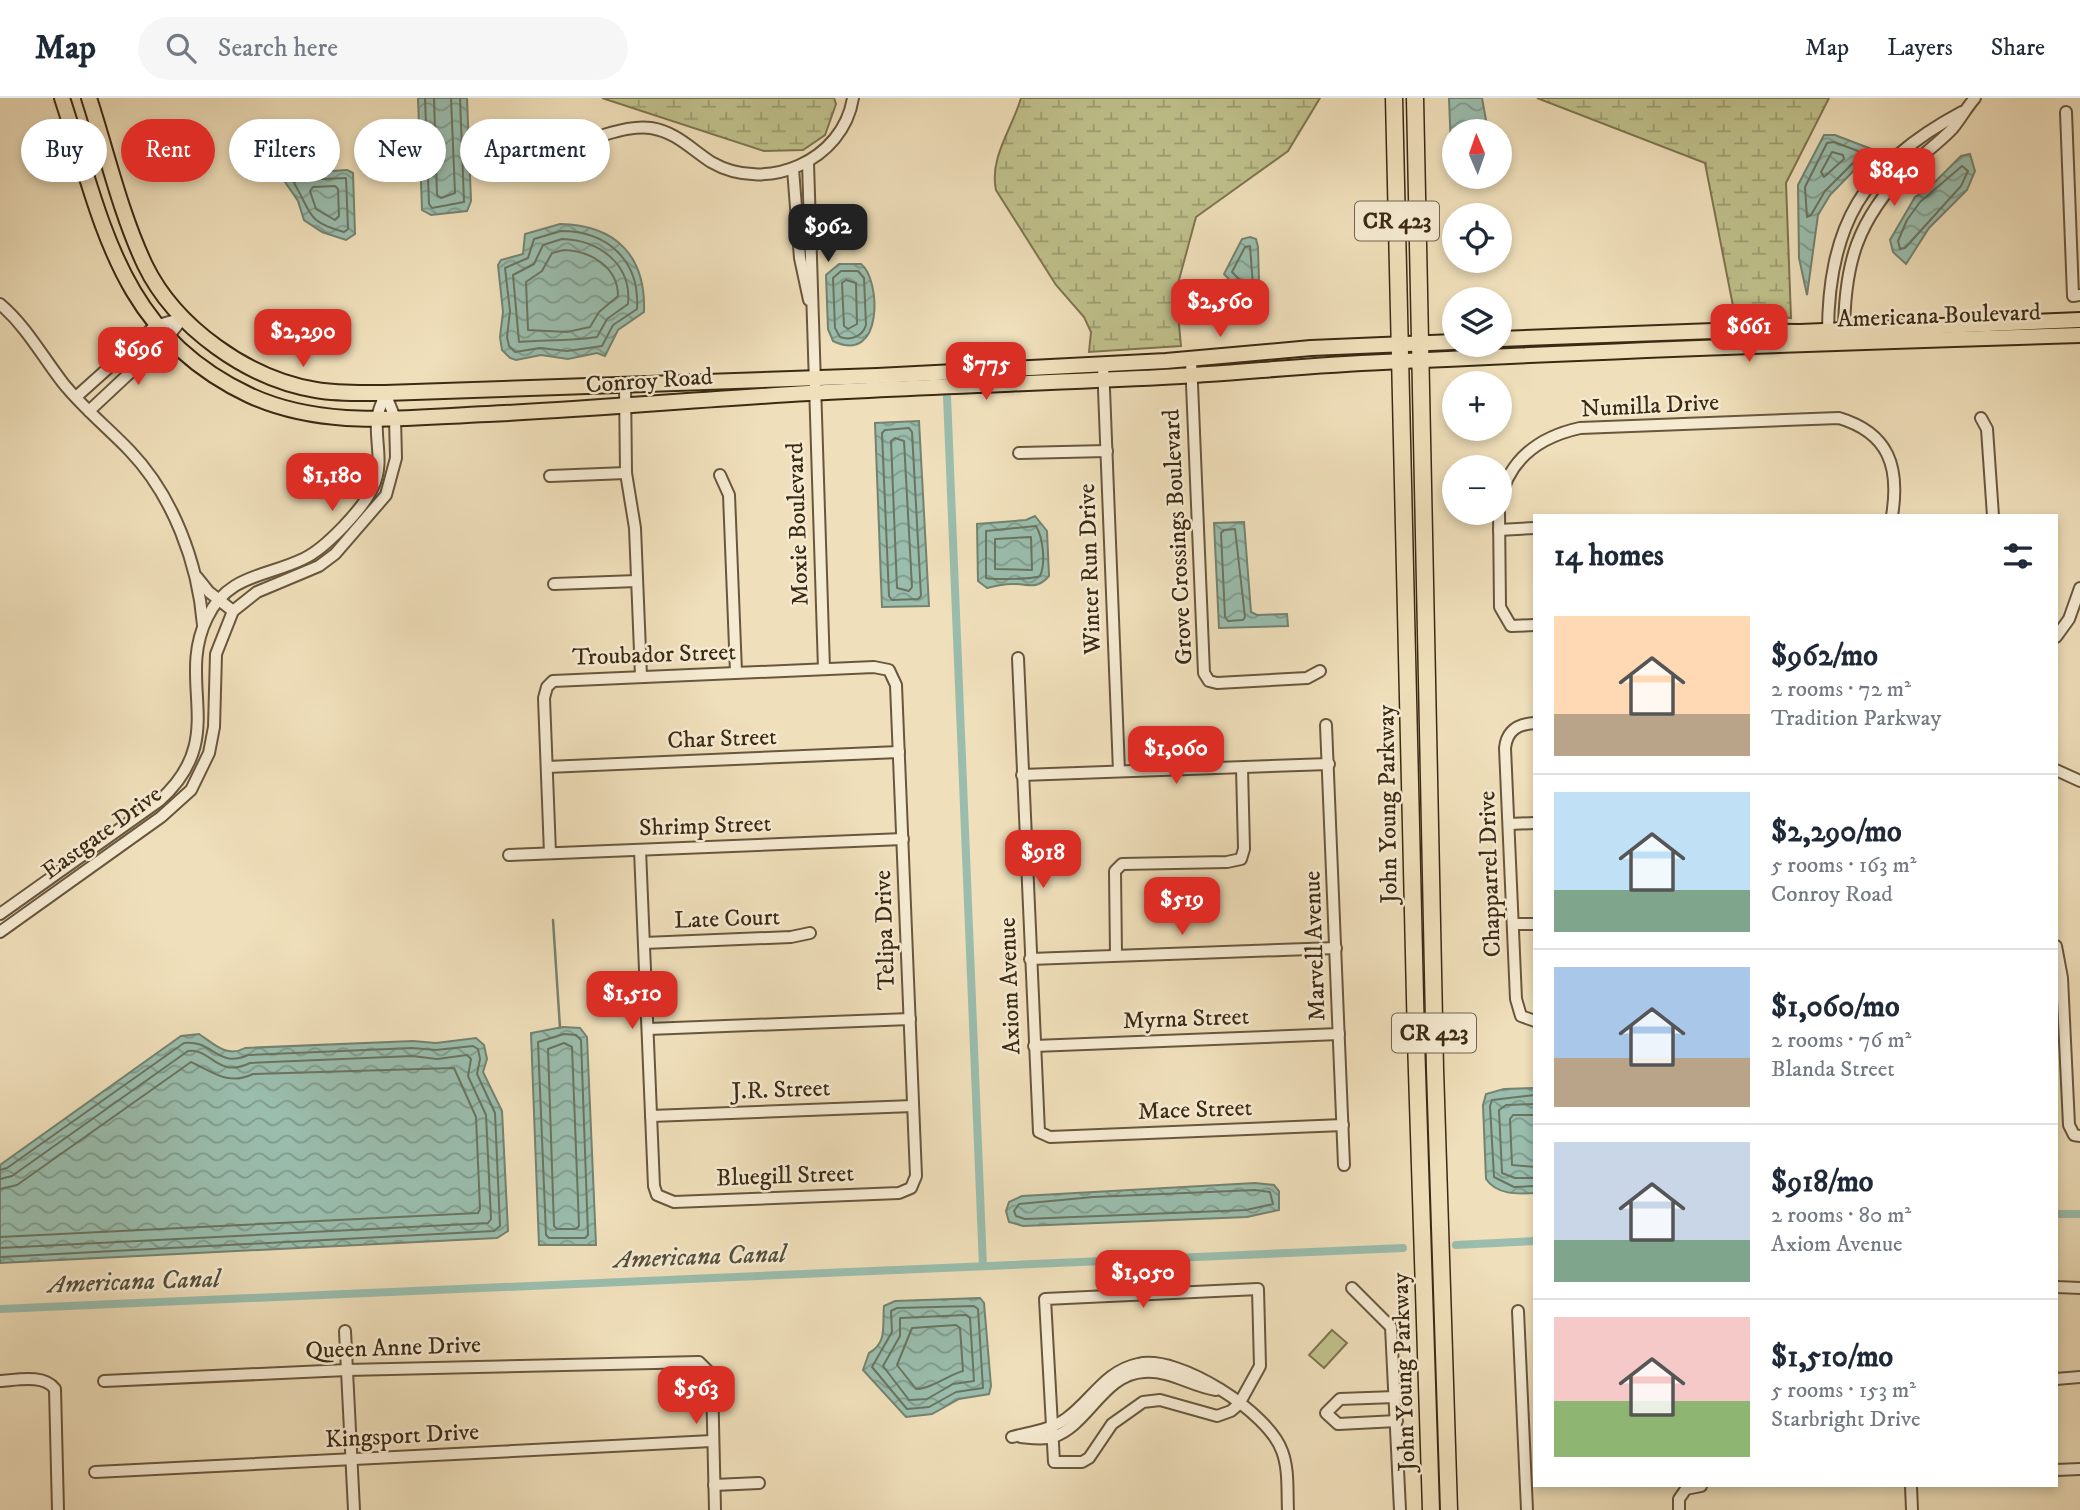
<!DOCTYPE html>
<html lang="en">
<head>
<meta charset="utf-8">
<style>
  :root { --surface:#fff; --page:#f6f6f7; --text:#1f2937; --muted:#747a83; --line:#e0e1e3; --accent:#d93025 }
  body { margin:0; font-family:"IM FELL DW Pica",serif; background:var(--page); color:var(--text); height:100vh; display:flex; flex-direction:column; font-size:26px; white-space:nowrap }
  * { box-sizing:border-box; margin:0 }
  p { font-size:23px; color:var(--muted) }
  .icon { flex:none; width:38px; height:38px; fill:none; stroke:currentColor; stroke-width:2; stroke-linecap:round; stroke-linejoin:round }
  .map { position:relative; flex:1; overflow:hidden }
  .sheet { position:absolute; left:1533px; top:416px; width:525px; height:973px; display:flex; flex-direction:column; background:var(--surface); border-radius:0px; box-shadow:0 4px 10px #0003 }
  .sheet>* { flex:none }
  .top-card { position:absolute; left:21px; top:21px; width:665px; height:63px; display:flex; gap:14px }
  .needle { width:46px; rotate:358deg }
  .controls { position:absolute; left:1442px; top:21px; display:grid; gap:14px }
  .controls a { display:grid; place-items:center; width:70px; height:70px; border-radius:50%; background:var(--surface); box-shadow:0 4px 10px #0003; font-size:35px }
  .price { position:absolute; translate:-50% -60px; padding:0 16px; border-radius:14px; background:var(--accent); color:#fff; font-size:23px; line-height:46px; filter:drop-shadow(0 2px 4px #0008) }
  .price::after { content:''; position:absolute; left:50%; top:42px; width:21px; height:16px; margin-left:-10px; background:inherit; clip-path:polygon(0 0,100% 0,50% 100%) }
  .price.on { background:#222; color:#fff }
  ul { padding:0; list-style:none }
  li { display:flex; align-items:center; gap:21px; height:175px; padding:0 21px }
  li+li { border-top:2px solid var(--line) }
  li span { display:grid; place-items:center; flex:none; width:196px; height:140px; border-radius:0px; color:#555 }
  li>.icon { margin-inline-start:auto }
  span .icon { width:84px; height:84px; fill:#fffc; stroke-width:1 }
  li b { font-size:30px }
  h2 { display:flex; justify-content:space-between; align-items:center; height:84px; padding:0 21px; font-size:30px }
  .tag { padding:0 24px; border-radius:32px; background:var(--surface); box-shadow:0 4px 10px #0003; font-size:24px; line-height:63px }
  .tag.on { background:var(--accent); color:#fff }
  header { display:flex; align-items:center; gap:42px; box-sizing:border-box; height:98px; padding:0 35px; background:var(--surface); border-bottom:2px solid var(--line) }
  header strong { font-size:33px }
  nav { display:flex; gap:38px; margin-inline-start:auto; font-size:24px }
  .search { width:490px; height:63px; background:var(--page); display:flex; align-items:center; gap:18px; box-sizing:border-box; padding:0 24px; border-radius:38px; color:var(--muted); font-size:26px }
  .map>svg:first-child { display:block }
</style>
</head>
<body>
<header>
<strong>Map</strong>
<div class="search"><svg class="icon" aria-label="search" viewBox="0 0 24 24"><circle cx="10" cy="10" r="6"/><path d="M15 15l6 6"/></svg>Search here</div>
<nav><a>Map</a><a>Layers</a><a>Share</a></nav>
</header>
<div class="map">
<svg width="2080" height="1412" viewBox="0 0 2080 1412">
  <defs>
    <pattern id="wetland-marsh" width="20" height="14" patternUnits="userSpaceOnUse" patternTransform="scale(1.75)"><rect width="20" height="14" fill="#bfc08b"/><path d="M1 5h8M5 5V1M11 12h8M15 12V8" fill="none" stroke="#9c9c70"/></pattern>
    <pattern id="water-waves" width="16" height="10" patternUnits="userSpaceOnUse" patternTransform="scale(1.75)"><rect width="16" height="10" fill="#9abdad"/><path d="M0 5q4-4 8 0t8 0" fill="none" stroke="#7f9a8c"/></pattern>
  </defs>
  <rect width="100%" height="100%" fill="#efdfba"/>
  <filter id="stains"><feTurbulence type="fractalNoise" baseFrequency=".00286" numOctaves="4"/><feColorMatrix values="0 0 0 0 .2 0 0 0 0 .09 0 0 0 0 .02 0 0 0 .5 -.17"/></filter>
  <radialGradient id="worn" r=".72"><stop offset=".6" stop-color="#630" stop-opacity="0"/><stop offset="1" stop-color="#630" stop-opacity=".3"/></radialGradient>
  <g fill="url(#wetland-marsh)" stroke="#7d754f" stroke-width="2">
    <polygon points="602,0 834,0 836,6 825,37 803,52 764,53"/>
    <path d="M 1021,0 L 1320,0 L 1288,53 L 1196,119 L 1176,193 L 1181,248 L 1089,254 L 1091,234 L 1084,219 L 1056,187 L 996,92 C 989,60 1012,31 1021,0 Z"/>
    <polygon points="1537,0 1829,0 1786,85 1791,220 1734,213 1705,65"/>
  </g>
  <polygon fill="#bfc08b" stroke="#7d754f" stroke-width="2" points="1332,1232 1347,1245 1324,1270 1309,1257"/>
  <g fill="url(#water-waves)" stroke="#74826f" stroke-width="2">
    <polygon points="418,0 467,0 471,103 467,113 431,117 422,112"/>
    <polygon points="1449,0 1482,0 1488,33 1454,33 1454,52 1451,51"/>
    <polygon points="1824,37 1835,37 1874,52 1830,97 1818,117 1807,197 1799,160 1798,87"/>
    <polygon points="1970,56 1975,73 1967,92 1929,130 1906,166 1893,154 1890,142 1915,99 1928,91 1961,58"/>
    <polygon points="347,72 353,75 355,136 346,142 322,134 304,122 298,103 283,81 286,76"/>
    <path d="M 560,126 C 616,127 646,158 644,214 L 618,232 L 605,258 L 597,255 L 568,261 L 541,257 L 516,262 L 510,260 L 502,252 L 500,239 L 503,214 L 498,167 L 501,162 L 523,156 L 525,136 Z"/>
    <polygon points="1250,139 1256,141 1258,149 1260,215 1253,220 1245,214 1242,195 1224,176 1242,141"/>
    <path d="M 839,166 L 861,166 C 881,181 884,268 833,243 L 828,231 L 826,177 Z"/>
    <polygon points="919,323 929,508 882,509 875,325"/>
    <path d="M 1035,418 L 1047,433 L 1049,478 C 1036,493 1028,485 1011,486 C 1003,486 995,488 987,490 L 978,483 L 977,426 L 1026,422 Z"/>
    <polygon points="1244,424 1251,514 1257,517 1287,516 1288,528 1219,530 1214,425"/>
    <polygon points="563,929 580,930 587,939 596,1147 539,1147 531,935"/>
    <path d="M 199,936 C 214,946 227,960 245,950 L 413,943 L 436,945 L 476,940 L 484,947 L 487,961 L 483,974 L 502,1013 L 508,1133 L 497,1140 L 0,1165 L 0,1067 L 181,938 Z"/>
    <path d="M 1535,990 L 1535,1095 C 1517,1096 1497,1097 1486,1081 L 1483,1007 L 1486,996 L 1504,991 Z"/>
    <polygon points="1255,1085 1274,1087 1279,1093 1279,1112 1247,1119 1023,1128 1009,1124 1006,1113 1009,1104 1022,1098"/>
    <path d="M 980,1200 L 984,1205 L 991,1288 L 989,1296 L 959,1301 L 932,1316 L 906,1319 L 863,1272 L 869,1255 C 888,1245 882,1226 884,1208 L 895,1203 Z"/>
  </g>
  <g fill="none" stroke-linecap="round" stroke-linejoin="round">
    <g stroke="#6a7460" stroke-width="2">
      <polyline points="425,0 429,106 432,110 464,104 460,0"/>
      <polyline points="434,0 437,97 441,100 455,95 451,0"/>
      <polygon points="1834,44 1858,53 1860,58 1825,93 1811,117 1807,119 1805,89 1827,45"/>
      <polygon points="1832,54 1843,57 1844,61 1824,79 1821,74"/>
      <polygon points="1962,68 1968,73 1961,88 1905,150 1900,151 1898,143 1907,122 1920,104"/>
      <path d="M 346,80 L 348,131 L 344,134 C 306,124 312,115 294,85 L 297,82 Z"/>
      <polygon points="335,88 338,91 339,118 335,122 316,111 310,93 313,89"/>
      <path d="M 561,133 C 608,133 640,163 637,211 L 613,227 L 602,248 L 567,253 L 540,250 L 515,254 L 509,248 L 507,239 L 510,213 L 505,170 L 528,160 L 534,141 Z"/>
      <path d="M 562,141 C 599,142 632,166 628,206 L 607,221 L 597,239 C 570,243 546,242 519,244 L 513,177 L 534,166 L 543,147 Z"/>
      <polygon points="1250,148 1253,188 1249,191 1232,174 1245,149"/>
      <path d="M 564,152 C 591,153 618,169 618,198 L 599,214 L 590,229 L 567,234 L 528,232 L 526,184 L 542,173 L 552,155 Z"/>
      <path d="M 841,173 L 858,173 L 864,180 L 866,227 C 863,238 851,243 840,239 L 835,230 L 833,180 Z"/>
      <polygon points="846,182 856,185 857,226 848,231 844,228 842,185"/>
      <polygon points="909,330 912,334 921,498 918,501 892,502 889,498 882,335 885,332"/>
      <polygon points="895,340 904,343 912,489 909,493 897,490 891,343"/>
      <path d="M 1036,428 C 1043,440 1046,465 1040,478 C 1034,481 993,482 986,480 L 986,433 Z"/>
      <polygon points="1235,431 1245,519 1243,522 1228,523 1225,519 1221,435 1224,432"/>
      <polygon points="1031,439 1032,472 995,471 995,441"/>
      <polygon points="564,936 576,937 581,942 588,1137 585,1140 549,1140 546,1137 538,944"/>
      <polygon points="564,945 572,949 579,1128 576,1131 557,1131 554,1128 548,951"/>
      <polyline points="1535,997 1492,1002 1490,1008 1494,1079 1514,1089 1535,1088"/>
      <polyline points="1535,1006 1506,1007 1499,1012 1502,1075 1515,1080 1535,1080"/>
      <polyline points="1535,1017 1513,1017 1510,1021 1512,1067 1535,1069"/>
      <path d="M 0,1072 L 7,1070 L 184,945 C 212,941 218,971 248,957 L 412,950 L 436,952 L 473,948 L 478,951 L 480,961 L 477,976 L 495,1015 L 500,1128 L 494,1133 L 0,1159"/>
      <path d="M 0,1081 L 12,1078 L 188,953 C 212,950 217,981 250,965 L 412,958 L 437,961 L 467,957 L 471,961 L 468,978 L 486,1017 L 491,1121 L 488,1125 L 0,1150"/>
      <path d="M 0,1091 L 17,1087 L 191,964 C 213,974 228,988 253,976 L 454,970 L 476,1019 L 480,1111 L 478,1115 L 0,1139"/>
      <polygon points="1255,1092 1270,1094 1273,1106 1246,1112 1025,1121 1016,1118 1014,1113 1019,1106 1093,1099"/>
      <polygon points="974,1208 978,1211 983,1290 956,1294 929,1309 907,1311 872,1269 892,1234 891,1213 897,1210"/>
      <polygon points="966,1217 970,1220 974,1283 953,1286 927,1301 909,1302 883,1268 900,1238 900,1220"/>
      <path d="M 956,1227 L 960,1230 L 963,1273 C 948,1277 931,1291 916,1291 L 897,1267 L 912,1230 Z"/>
    </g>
    <polyline stroke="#74826f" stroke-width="2.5" points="553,822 560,930"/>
    <g stroke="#9abdad" stroke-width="8">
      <polyline points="947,298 983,1168"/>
      <polyline points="2056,1116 2080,1116"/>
      <polyline points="1456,1147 1535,1143"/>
      <polyline points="0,1211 1403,1150"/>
    </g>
    <defs>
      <g id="minor">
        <polyline points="2066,14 2073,198 2080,197"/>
        <path d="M 492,36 C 522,41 553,47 583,42 C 605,38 628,27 651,30 C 676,34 691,51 711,64 C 766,96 843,63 853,0"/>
        <polyline points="808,65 824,571"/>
        <polyline points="793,71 800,160 809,202"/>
        <path d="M 0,206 C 26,228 42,258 63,285 C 83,310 108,330 130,353 C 173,398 198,465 203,527"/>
        <path d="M 1844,238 C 1844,165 1857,122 1909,69 C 1923,56 1940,44 1953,30 C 1961,20 1967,9 1975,0"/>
        <path d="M 1828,240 C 1827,128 1863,67 1962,14"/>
        <polyline points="1191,262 1204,575 1209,583 1217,585 1307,580 1320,573"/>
        <polyline points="1103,266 1119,673"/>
        <polyline points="625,286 626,375 635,430 641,578"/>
        <polyline points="76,299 155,228 183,220"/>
        <polyline points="89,313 166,241 183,220"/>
        <polyline points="1981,320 1987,331 1993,418"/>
        <polyline points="1019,355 1107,353"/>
        <polyline points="720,377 729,397 736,574"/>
        <polyline points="550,378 626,375"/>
        <path d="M 1500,404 C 1508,362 1539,339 1580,330 L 1839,320 C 1889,335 1900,369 1892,418"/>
        <polyline points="1499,415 1500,509 1511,528 1535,527"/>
        <polyline points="1499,432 1535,430"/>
        <polyline points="197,479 209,494 233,513"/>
        <polyline points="554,486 637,483"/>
        <polyline points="2056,539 2069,521 2080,490"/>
        <polyline points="1018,560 1039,1034 1050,1039 1343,1027"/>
        <path d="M 1535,625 C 1518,626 1507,632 1505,650 L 1516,901 L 1521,918 L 1535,923"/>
        <polyline points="1326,627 1344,1067"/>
        <polyline points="547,669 899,654"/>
        <polyline points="2056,672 2080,683"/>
        <polyline points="1022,677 1329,666"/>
        <polyline points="1509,726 1535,725"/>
        <polyline points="550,755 544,600 547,589 553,583 874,569 889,572 896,587 916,1078 911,1090 899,1095 674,1104 657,1097 654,1088 640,752"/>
        <polyline points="509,757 903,741"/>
        <path d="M 0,816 L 159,703 C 230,640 175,586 207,520 C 228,476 266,479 303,461 C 325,451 363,411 373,389 C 384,366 375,344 377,321 C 378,312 383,303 385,295"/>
        <polyline points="1513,826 1535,826"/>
        <polyline points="0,834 161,719 191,692 209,655 214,629 216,556 233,513 257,494 319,468 335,456 386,397 396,360 395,320 385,295"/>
        <polyline points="644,845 791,839 810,835"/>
        <polyline points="2056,848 2062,880 2069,1027 2074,1037 2080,1038"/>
        <polyline points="1116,857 1115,773 1122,766 1227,764 1241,761 1244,751 1242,670"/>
        <polyline points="1030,861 1336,850"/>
        <polyline points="648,931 910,921"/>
        <polyline points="1034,948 1339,936"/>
        <polyline points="651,1018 913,1008"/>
        <polyline points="2056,1189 2080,1190"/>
        <polyline points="1352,1190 1391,1229 1400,1412"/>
        <polygon points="1258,1191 1260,1268 1239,1306 1231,1313 1217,1318 1160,1302 1143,1304 1112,1326 1089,1360 1082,1364 1054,1364 1045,1201"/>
        <polyline points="1518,1213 1527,1412"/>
        <polyline points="345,1233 354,1412"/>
        <polyline points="2056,1281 2080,1279"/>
        <path d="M 0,1283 C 17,1282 44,1276 55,1291 L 58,1412"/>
        <polyline points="104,1283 347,1272 699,1264 708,1273 712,1282 715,1412"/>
        <polyline points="1395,1299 1340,1301 1326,1315 1338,1326 1397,1323"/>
        <path d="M 1012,1339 C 1031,1334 1051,1332 1067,1320 C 1092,1302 1105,1273 1138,1266 C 1179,1256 1269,1315 1282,1353 C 1289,1371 1287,1393 1288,1412"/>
        <path d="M 1021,1339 C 1031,1340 1043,1342 1053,1339 C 1089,1327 1103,1276 1144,1274 C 1171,1272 1190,1288 1216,1292"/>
        <polyline points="2056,1372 2080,1371"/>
        <polyline points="95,1374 712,1343"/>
        <polyline points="714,1387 759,1385"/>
        <polyline points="1911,1388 1912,1412"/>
        <polyline points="1679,1412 1679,1401 1686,1391 1701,1388"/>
      </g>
      <g id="major">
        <path d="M 62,0 C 103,124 118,235 249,297 C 324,332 408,319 488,316 C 595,311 702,301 809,295 C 927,288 1045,285 1162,279 C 1236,275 1310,267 1383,264 C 1615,252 1848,244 2080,237"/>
        <path d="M 89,0 C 107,55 120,114 145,167 C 175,229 248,281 316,292 C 339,296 362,295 385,295 L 877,278 L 1166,263 L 1311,250 L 1454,244"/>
        <polyline points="1500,241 1714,233 1800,234 2080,222"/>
      </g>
      <g id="highway">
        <polyline points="1394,0 1416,942 1431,1412"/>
        <polyline points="1415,0 1435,971 1449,1412"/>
      </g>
    </defs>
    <use href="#minor" stroke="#68573d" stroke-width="14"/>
    <use href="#major" stroke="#3b2a13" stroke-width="18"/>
    <use href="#highway" stroke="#3b2a13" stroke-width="19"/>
    <use href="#minor" stroke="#f5ead2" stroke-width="10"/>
    <use href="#major" stroke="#efdfba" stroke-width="14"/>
    <use href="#highway" stroke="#efdfba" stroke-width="16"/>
  </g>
  <g text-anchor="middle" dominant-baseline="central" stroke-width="5" stroke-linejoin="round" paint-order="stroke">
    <g fill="#f5ead2" stroke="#73644c" stroke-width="2">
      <rect x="1355" y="103.5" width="84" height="39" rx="5"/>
      <rect x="1392" y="915.5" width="84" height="39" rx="5"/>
    </g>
    <g font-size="23" font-weight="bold" fill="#3b2a13">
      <text x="1397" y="123">CR 423</text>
      <text x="1434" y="935">CR 423</text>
    </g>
    <g font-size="24" fill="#3b2a13" stroke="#f5ead2">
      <text transform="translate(1939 218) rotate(-2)">Americana Boulevard</text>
      <text transform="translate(649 283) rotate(-4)">Conroy Road</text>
      <text transform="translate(1650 308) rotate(-3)">Numilla Drive</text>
      <text transform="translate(798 426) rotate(-92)">Moxie Boulevard</text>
      <text transform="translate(1178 439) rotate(-93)">Grove Crossings Boulevard</text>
      <text transform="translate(1090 471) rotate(-92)">Winter Run Drive</text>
      <text transform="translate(654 557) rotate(-2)">Troubador Street</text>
      <text transform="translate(722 641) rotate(-2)">Char Street</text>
      <text transform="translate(1388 706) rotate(-91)">John Young Parkway</text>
      <text transform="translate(705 728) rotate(-2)">Shrimp Street</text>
      <text transform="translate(102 735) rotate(-36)">Eastgate Drive</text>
      <text transform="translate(1490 776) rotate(-92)">Chapparrel Drive</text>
      <text transform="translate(727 821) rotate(-2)">Late Court</text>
      <text transform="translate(885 832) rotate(-92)">Telipa Drive</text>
      <text transform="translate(1315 848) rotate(-92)">Marvell Avenue</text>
      <text transform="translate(1010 888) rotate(-92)">Axiom Avenue</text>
      <text transform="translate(1186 921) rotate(-2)">Myrna Street</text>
      <text transform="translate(781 992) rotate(-2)">J.R. Street</text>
      <text transform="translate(1195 1012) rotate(-2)">Mace Street</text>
      <text transform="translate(785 1078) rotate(-2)">Bluegill Street</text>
      <text transform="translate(393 1250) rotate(-2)">Queen Anne Drive</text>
      <text transform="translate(1404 1274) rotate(-92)">John Young Parkway</text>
      <text transform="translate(402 1338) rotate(-3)">Kingsport Drive</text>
    </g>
    <g font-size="26" font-style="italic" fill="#534f3a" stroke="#f5ead2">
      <text transform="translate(700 1159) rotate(-2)">Americana Canal</text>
      <text transform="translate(134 1184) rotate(-2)">Americana Canal</text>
    </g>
  </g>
  <rect width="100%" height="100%" filter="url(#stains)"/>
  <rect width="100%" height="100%" fill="url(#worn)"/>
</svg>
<div class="controls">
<a><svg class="needle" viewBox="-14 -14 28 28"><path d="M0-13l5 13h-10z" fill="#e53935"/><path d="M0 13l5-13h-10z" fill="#747a83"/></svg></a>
<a><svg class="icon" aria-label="locate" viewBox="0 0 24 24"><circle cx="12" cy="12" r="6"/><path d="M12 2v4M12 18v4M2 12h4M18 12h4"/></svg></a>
<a><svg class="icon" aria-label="layers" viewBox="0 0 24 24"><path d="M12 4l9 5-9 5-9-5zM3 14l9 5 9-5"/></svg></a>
<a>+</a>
<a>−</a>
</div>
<b class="price" style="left:1894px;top:110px">$840</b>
<b class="price on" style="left:828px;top:166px">$962</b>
<b class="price" style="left:1220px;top:241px">$2,560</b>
<b class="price" style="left:1749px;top:266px">$661</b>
<b class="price" style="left:303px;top:271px">$2,290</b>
<b class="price" style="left:138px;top:289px">$696</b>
<b class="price" style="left:986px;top:304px">$775</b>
<b class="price" style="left:332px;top:415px">$1,180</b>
<b class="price" style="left:1176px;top:688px">$1,060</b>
<b class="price" style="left:1043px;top:792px">$918</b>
<b class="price" style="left:1182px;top:839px">$519</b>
<b class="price" style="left:632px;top:933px">$1,510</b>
<b class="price" style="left:1143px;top:1212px">$1,050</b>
<b class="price" style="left:696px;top:1328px">$563</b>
<div class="top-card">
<a class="tag">Buy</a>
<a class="tag on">Rent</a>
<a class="tag">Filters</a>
<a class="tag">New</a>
<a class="tag">Apartment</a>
</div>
<section class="sheet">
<h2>14 homes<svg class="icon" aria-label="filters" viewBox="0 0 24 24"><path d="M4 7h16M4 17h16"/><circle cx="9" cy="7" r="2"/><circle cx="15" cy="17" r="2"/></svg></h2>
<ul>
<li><span style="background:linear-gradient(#ffd9b3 70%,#b9a48a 0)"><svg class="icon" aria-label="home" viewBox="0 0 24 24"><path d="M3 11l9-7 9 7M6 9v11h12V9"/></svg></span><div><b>$962/mo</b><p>2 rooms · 72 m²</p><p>Tradition Parkway</p></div></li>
<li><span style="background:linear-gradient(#bfe0f5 70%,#7fa58c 0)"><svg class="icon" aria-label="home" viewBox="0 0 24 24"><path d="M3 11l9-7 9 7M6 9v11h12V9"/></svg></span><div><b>$2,290/mo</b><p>5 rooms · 163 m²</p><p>Conroy Road</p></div></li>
<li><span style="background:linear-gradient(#a9c7e8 65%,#b9a48a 0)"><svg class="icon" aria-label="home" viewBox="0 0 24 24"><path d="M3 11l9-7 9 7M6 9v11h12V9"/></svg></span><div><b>$1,060/mo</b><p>2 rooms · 76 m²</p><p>Blanda Street</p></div></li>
<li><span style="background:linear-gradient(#c9d6e8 70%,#7fa58c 0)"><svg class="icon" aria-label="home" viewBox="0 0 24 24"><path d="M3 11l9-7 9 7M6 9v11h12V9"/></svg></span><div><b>$918/mo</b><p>2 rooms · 80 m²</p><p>Axiom Avenue</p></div></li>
<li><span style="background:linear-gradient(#f6c9c9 60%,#8fb573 0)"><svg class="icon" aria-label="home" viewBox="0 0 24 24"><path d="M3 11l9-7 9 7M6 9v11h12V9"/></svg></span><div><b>$1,510/mo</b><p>5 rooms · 153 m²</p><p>Starbright Drive</p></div></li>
</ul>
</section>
</div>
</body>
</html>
